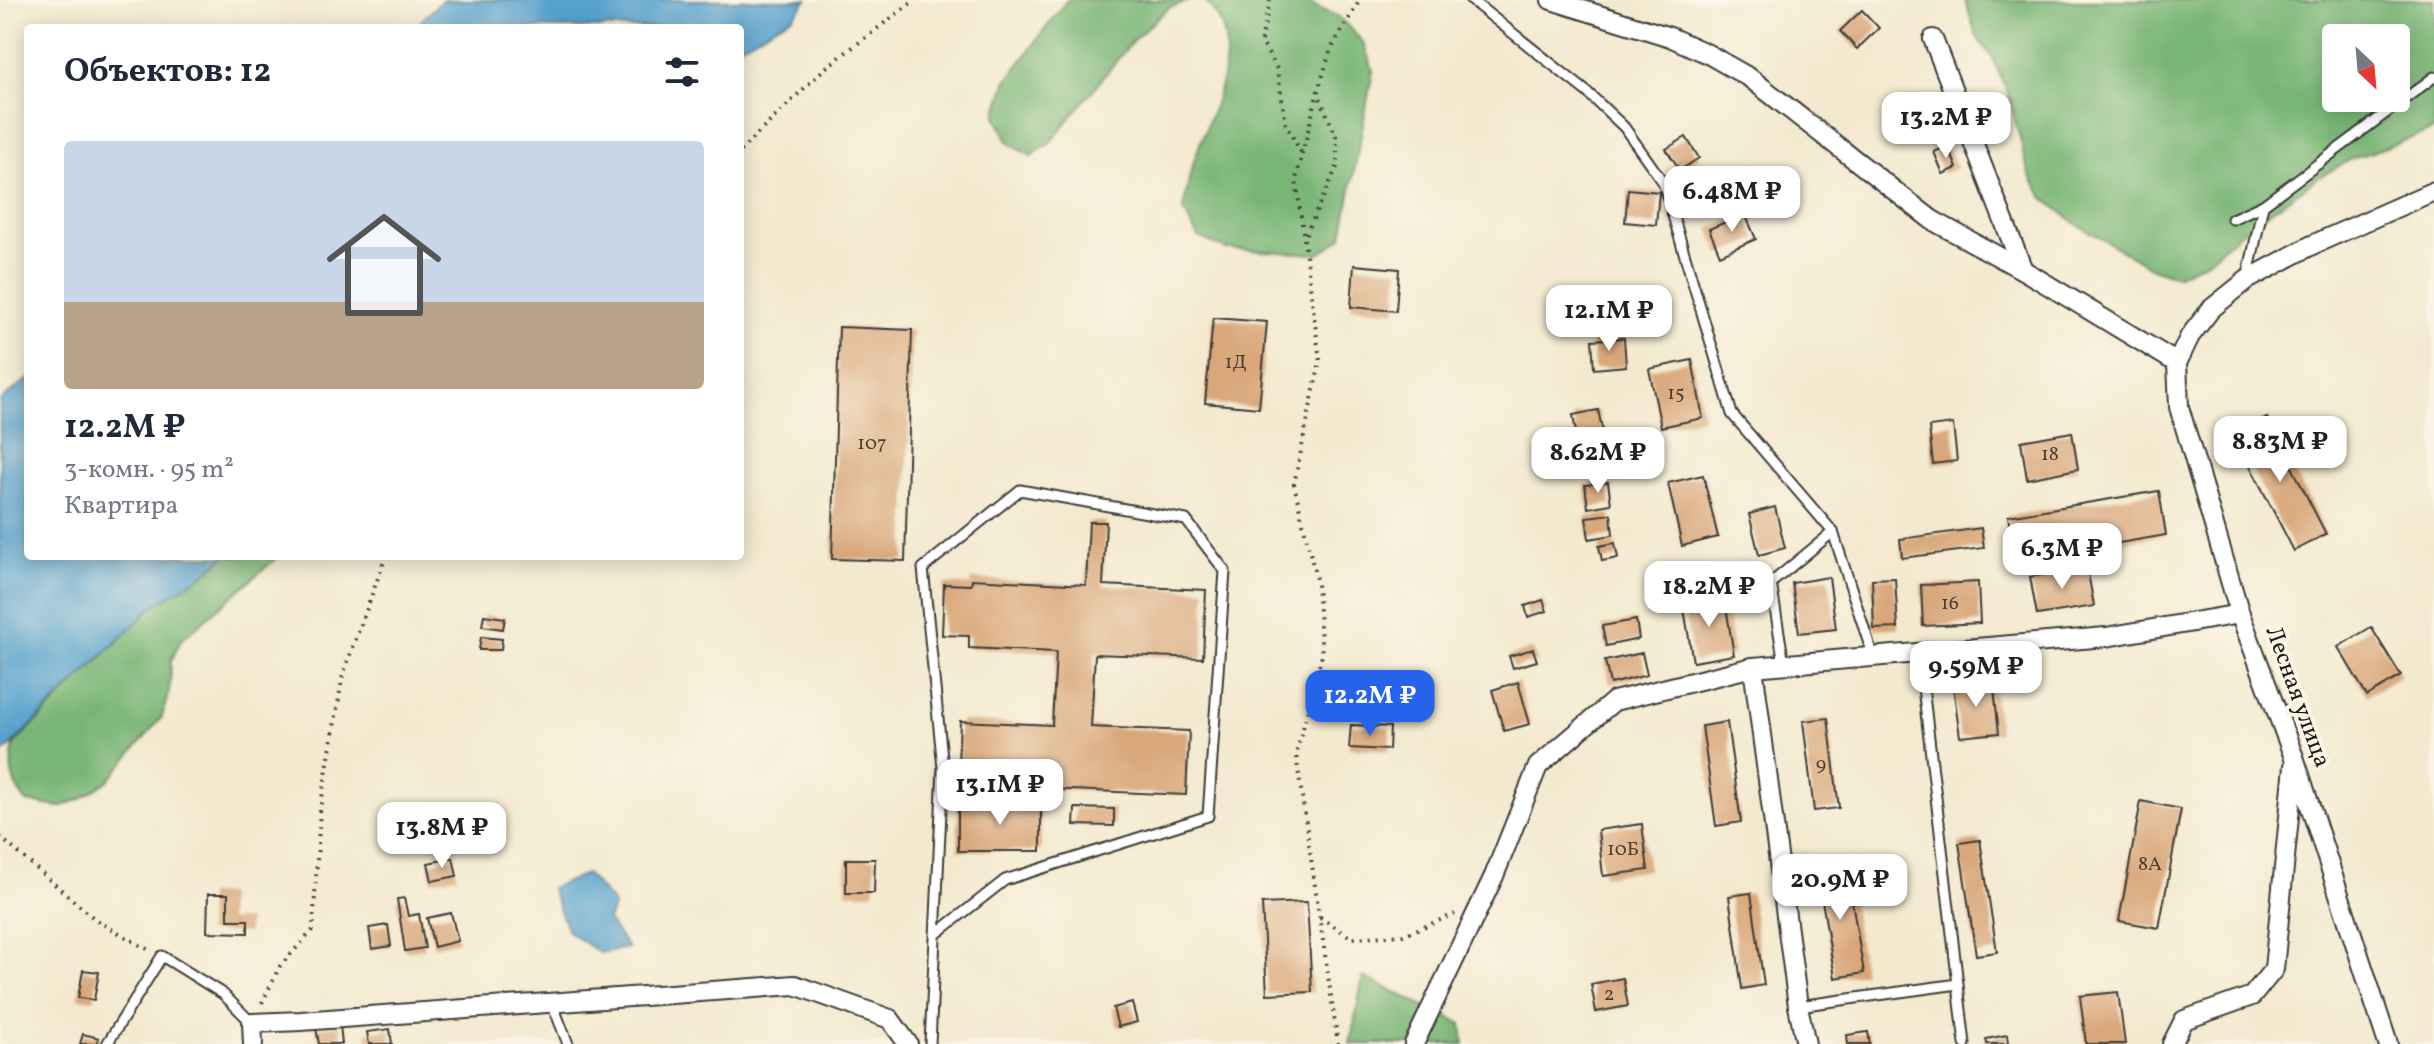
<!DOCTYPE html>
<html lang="ru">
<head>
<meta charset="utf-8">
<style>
  :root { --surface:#fff; --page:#f6f6f7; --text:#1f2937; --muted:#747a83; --line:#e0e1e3; --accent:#2563eb }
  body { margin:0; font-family:Vollkorn,serif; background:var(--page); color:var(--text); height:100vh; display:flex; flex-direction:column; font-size:30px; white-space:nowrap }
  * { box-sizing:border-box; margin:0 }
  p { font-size:26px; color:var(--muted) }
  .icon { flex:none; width:44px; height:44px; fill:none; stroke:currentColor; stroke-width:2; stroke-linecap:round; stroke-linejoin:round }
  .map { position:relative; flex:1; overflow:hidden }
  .panel { position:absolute; left:24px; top:24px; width:720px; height:536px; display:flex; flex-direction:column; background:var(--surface); border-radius:8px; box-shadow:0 4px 20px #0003 }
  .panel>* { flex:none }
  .needle { width:52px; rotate:154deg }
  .tools { position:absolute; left:2322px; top:24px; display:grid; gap:16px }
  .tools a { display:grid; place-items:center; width:88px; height:88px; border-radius:8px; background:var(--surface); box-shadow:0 4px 20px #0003; font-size:40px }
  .price { position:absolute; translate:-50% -68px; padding:0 18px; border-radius:16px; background:#fff; color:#222; font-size:26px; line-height:52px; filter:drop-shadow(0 2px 4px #0008) }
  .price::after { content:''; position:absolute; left:50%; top:48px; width:24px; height:18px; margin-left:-12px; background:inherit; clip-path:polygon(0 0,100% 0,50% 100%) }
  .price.active { background:var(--accent); color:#fff }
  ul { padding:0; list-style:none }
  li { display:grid; align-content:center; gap:16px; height:424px; padding:0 40px }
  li+li { border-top:2px solid var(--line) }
  li span { display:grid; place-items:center; height:248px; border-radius:8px; color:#555 }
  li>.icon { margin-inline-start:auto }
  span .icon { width:144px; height:144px; fill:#fffc; stroke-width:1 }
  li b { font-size:34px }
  h2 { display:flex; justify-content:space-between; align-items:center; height:96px; padding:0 40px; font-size:34px }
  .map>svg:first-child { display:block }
</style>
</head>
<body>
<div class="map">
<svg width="2434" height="1044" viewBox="0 0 2434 1044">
  <rect width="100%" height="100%" fill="#fcf5e5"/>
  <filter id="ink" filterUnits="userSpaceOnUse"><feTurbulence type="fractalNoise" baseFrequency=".0125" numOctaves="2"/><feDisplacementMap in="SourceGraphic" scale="16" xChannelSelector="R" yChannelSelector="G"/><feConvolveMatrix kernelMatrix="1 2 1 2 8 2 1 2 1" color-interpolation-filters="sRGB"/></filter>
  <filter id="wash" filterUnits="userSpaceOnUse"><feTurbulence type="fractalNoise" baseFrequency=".006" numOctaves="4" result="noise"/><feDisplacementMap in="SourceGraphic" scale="32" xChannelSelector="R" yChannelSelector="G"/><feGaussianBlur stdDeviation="1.8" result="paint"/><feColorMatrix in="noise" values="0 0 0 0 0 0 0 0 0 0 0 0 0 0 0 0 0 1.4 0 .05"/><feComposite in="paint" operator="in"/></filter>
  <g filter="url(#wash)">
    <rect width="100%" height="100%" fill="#f3e9cf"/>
    <g fill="#79b676" stroke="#4a6949" stroke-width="2" fill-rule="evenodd">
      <polygon points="1067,0 1190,0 1169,8 1134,39 1049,144 1031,156 1009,143 996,116 1006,82"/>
      <path d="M 1204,0 L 1301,0 L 1339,17 L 1363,42 L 1373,70 L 1342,237 L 1319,254 L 1226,249 L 1198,237 C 1194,229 1186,218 1184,209 C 1183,202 1187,192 1188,185 C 1197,127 1258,50 1204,0 Z"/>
      <path d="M 1965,0 L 2434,0 L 2434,130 L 2352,159 L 2316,179 L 2236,236 L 2209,260 L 2176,276 L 2152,268 L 2078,225 L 2044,198 L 2029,174 L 2008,93 L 1993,59 L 1976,35 ZM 2336,38 L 2396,38 L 2396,98 L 2336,98 Z"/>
      <path d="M 226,556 L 279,556 L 181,640 L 171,661 L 170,686 L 162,717 L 109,780 L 81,799 L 60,807 L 27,802 C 10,782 9,769 14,744 L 152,607 L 200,577 Z"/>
      <polygon points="1363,977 1462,1024 1464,1044 1350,1044"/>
    </g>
    <g fill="#56a2ce" stroke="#395f75" stroke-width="2">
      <polygon points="442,0 807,0 794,16 740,46 740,28 414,28"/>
      <polygon points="28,379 28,556 226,556 200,577 152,607 0,756 0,401"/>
      <polygon points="586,874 614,904 608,921 628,948 599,953 568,931 551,888"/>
    </g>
    <g id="blocks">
      <g fill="#d9a77a">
        <polygon points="1862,10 1879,28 1857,49 1840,31"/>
        <polygon points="1686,137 1699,158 1680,170 1666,149"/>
        <polygon points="1948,146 1957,168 1943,174 1934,152"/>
        <polygon points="1628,189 1659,192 1656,225 1625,222"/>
        <polygon points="1745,214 1756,239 1720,255 1709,229"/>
        <polygon points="1354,265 1399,269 1396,311 1351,307"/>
        <polygon points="1213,318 1267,322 1259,408 1205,403"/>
        <polygon points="839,327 912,330 905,561 832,559"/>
        <polygon points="1624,338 1626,366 1594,369 1592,340"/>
        <polygon points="1692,360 1703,418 1661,427 1649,369"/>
        <polygon points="1598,410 1603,433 1577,438 1573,415"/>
        <polygon points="2267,418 2326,534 2294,551 2234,435"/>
        <polygon points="1953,424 1957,461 1933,464 1929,427"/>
        <polygon points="2072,432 2078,469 2027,479 2021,441"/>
        <polygon points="1592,443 1595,453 1567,460 1564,450"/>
        <polygon points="1703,475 1718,537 1682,546 1668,483"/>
        <polygon points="1608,482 1611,504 1588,508 1585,485"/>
        <polygon points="2159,491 2166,535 2015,561 2008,516"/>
        <polygon points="1775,507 1785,548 1759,555 1749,514"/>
        <polygon points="1611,514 1613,535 1589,539 1586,517"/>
        <polygon points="1089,522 1106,522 1103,585 1206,590 1203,658 1095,654 1091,727 1189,731 1186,795 957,785 960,721 1052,725 1056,652 969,648 969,636 942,635 944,584 971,585 972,579 1086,585"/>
        <polygon points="1981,528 1984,548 1902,558 1900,539"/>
        <polygon points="1615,543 1618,558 1602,561 1599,546"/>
        <polygon points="2087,567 2094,606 2037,615 2030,577"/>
        <polygon points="1829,577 1836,629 1799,633 1792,583"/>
        <polygon points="1895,578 1898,628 1874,629 1872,579"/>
        <polygon points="1978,582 1980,623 1923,626 1921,585"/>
        <polygon points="1724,595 1734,655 1693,662 1683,603"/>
        <polygon points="1543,600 1547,611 1528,617 1525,606"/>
        <polygon points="484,615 505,618 503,629 482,626"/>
        <polygon points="1636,620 1639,639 1606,646 1602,626"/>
        <polygon points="2371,627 2401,676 2367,696 2338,647"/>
        <polygon points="481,637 502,639 501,650 479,650"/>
        <polygon points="1533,649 1537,661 1513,668 1509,656"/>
        <polygon points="1642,653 1647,675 1610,684 1605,661"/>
        <polygon points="1993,680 1999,733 1960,737 1953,685"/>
        <polygon points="1518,682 1530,724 1504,731 1492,690"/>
        <polygon points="1828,718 1839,808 1814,811 1803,721"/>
        <polygon points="1727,722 1741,822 1716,826 1702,726"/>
        <polygon points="1351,725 1390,727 1389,750 1349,748"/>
        <polygon points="2141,801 2181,809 2159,928 2119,921"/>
        <polygon points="1041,802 1041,851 958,851 958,803"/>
        <polygon points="1075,808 1114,809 1114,826 1074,825"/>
        <polygon points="1642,824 1648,870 1603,876 1598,830"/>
        <polygon points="1980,840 1997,952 1976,955 1959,843"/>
        <polygon points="453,858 457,876 432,881 428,863"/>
        <polygon points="846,859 875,859 874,893 846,893"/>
        <polygon points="1846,865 1864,973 1835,978 1817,870"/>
        <polygon points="1751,893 1764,985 1742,989 1729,896"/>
        <polygon points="208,894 228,894 228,920 248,920 248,933 207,932"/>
        <polygon points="404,898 408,916 419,914 425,948 405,951 397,899"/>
        <polygon points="1307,902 1312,992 1267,994 1262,904"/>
        <polygon points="451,913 458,941 434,947 427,918"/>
        <polygon points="388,925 391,946 372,949 369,928"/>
        <polygon points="83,970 99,972 94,1000 78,998"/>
        <polygon points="1623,978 1628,1006 1596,1012 1591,984"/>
        <polygon points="2118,992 2125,1044 2086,1044 2080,996"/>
        <polygon points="1132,1003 1137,1022 1118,1027 1113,1008"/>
        <polygon points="340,1025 342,1044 319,1044 316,1028"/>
        <polygon points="390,1029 392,1044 369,1044 367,1032"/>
        <polygon points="1868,1032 1870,1044 1848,1044 1847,1035"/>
        <polygon points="83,1034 99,1038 97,1044 80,1044"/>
        <polygon points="2007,1035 2008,1044 1987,1044 1986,1039"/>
      </g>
    </g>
  </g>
  <g filter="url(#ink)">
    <use href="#blocks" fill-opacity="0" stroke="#3c3b37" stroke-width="2"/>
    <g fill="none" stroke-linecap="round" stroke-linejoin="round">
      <defs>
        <g id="lane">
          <polyline points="1471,0 1587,92 1624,127 1663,182 1732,414 1833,532 1873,656"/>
          <polyline points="2232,219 2263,205 2434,77"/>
          <polyline points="2247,280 2263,205"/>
          <polyline points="1919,653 1965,1044"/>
          <polyline points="1784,664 1771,583 1833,532"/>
          <polyline points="552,1003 568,1044"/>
          <polyline points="1798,1006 1958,984"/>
          <polyline points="107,1044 162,956 223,994 252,1023"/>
          <polyline points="930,1044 943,768 923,568 1020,490 1186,520 1225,571 1208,816 1005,880 935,935"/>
        </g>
        <g id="street">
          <polyline points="1551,0 1670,37 1708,54 1750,78 1932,220 2023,270 2177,363"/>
          <polyline points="1933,39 2023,270"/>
          <polyline points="1753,667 1798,1006 1806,1044"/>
          <polyline points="253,1044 252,1023 301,1021 795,985 890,1019 908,1044"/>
          <polyline points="1414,1044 1494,876 1538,766 1614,701 1753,667 2106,637 2240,614"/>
          <polyline points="2172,1044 2184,1020 2252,996 2274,969 2294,766"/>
          <polyline points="2388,1044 2295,760 2240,614 2179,407 2177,363 2190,336 2211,309 2247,280 2312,245 2434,191"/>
        </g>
      </defs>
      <use href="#lane" stroke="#3c3b37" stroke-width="13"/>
      <use href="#street" stroke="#3c3b37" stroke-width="22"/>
      <g stroke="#3c3b37" stroke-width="4" stroke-dasharray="2 6" stroke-linecap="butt">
        <polyline points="1270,0 1261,41 1277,69 1286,125 1301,152"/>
        <polyline points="740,151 824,69 915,0"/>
        <polyline points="1306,234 1338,165 1336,136 1318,93"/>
        <polyline points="0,837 96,920 149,950"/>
        <polyline points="1320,917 1352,938 1403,935 1455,914"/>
        <polyline points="262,1003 280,966 313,930 320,810 343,674 386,556"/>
        <polyline points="1338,1044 1296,755 1322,655 1317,583 1294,484 1320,361 1296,179 1318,91 1331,49 1360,0"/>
      </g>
      <use href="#lane" stroke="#fff" stroke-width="9"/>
      <use href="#street" stroke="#fff" stroke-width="18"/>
    </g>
  </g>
  <g text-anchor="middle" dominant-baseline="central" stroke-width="8" stroke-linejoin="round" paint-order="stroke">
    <g font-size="20" fill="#4b3f34">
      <text x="1236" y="363">1Д</text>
      <text x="1676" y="394">15</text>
      <text x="872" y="444">107</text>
      <text x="2050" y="455">18</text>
      <text x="1950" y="604">16</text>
      <text x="1821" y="765">9</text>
      <text x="1623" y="850">10Б</text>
      <text x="2150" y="865">8А</text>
      <text x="1609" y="995">2</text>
    </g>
    <g font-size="24" fill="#1c1c1c" stroke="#fcf5e5">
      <text transform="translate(2297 697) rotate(70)">Лесная улица</text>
    </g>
  </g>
</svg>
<div class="tools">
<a><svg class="needle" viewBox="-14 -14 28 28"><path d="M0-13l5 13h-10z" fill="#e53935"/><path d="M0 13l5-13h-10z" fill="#747a83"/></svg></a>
</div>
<b class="price" style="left:1946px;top:160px">13.2M ₽</b>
<b class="price" style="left:1732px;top:234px">6.48M ₽</b>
<b class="price" style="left:1609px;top:353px">12.1M ₽</b>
<b class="price" style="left:2280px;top:484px">8.83M ₽</b>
<b class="price" style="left:1598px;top:495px">8.62M ₽</b>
<b class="price" style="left:2062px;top:591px">6.3M ₽</b>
<b class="price" style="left:1709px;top:629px">18.2M ₽</b>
<b class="price" style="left:1976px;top:709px">9.59M ₽</b>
<b class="price active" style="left:1370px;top:738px">12.2M ₽</b>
<b class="price" style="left:1000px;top:827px">13.1M ₽</b>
<b class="price" style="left:442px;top:870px">13.8M ₽</b>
<b class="price" style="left:1840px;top:922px">20.9M ₽</b>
<section class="panel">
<h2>Объектов: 12<svg class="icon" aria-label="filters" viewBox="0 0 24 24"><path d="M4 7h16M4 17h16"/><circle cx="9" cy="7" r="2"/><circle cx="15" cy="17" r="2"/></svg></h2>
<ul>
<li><span style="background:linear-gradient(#c9d6e8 65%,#b9a48a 0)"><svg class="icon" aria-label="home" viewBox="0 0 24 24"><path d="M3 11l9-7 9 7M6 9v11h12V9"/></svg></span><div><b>12.2M ₽</b><p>3-комн. · 95 m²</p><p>Квартира</p></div></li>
</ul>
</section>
</div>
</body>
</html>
